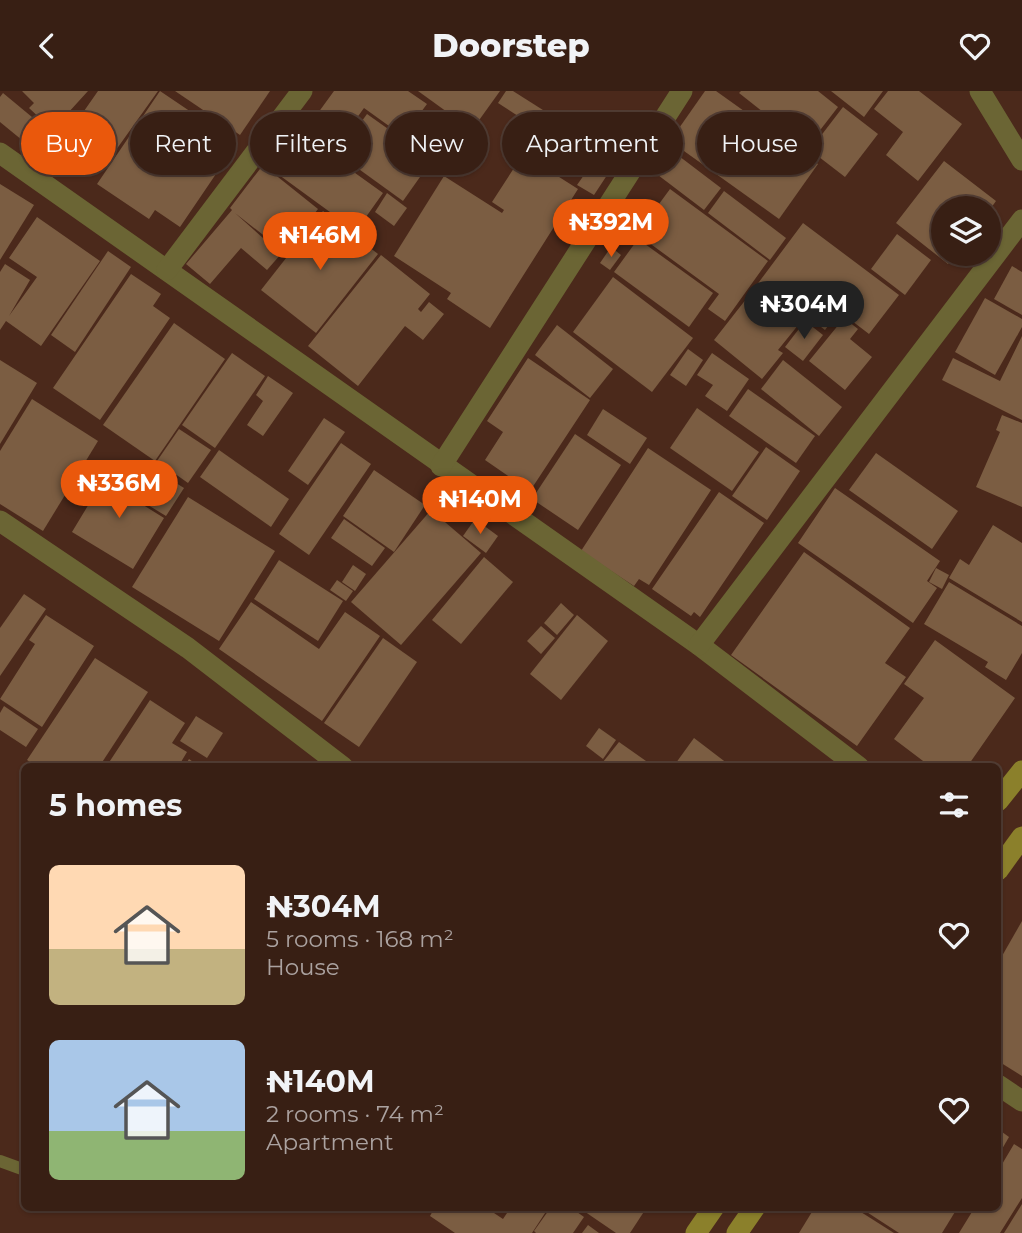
<!DOCTYPE html>
<html lang="en">
<head>
<meta charset="utf-8">
<style>
  :root { --surface:#381f14; --page:#432c22; --text:#f1f3f6; --muted:#aba2a0; --line:#523d34; --accent:#ea580c }
  body { margin:0; font-family:Montserrat,sans-serif; background:var(--page); color:var(--text); height:100vh; display:flex; flex-direction:column; font-size:26px; white-space:nowrap }
  * { box-sizing:border-box; margin:0 }
  p { font-size:23px; color:var(--muted) }
  .icon { flex:none; width:38px; height:38px; fill:none; stroke:currentColor; stroke-width:2; stroke-linecap:round; stroke-linejoin:round }
  .map { position:relative; flex:1; overflow:hidden }
  .sheet { position:absolute; left:21px; top:672px; width:980px; height:448px; display:flex; flex-direction:column; background:var(--surface); border-radius:10px; box-shadow:0 2px 5px #0004,0 0 0 2px var(--line) }
  .sheet>* { flex:none }
  .banner { position:absolute; left:21px; top:21px; width:980px; height:63px; display:flex; gap:14px }
  .fabs { position:absolute; left:931px; top:105px; display:grid; gap:14px }
  .fabs a { display:grid; place-items:center; width:70px; height:70px; border-radius:50%; background:var(--surface); box-shadow:0 2px 5px #0004,0 0 0 2px var(--line); font-size:35px }
  .price { position:absolute; translate:-50% -60px; padding:0 16px; border-radius:24px; background:var(--accent); color:#fff; font-size:23px; line-height:46px; filter:drop-shadow(0 2px 4px #0008) }
  .price::after { content:''; position:absolute; left:50%; top:42px; width:21px; height:16px; margin-left:-10px; background:inherit; clip-path:polygon(0 0,100% 0,50% 100%) }
  .price.on { background:#222; color:#fff }
  ul { padding:0; list-style:none }
  li { display:flex; align-items:center; gap:21px; height:175px; padding:0 28px }
  li span { display:grid; place-items:center; flex:none; width:196px; height:140px; border-radius:10px; color:#555 }
  li>.icon { margin-inline-start:auto }
  span .icon { width:84px; height:84px; fill:#fffc; stroke-width:1 }
  li b { font-size:30px }
  h2 { display:flex; justify-content:space-between; align-items:center; height:84px; padding:0 28px; font-size:30px }
  .tag { padding:0 24px; border-radius:32px; background:var(--surface); box-shadow:0 2px 5px #0004,0 0 0 2px var(--line); font-size:24px; line-height:63px }
  .tag.on { background:var(--accent); color:#fff }
  header { display:flex; justify-content:space-between; align-items:center; height:91px; padding:0 28px; background:var(--surface); font-size:32px; font-weight:800 }
  .map>svg:first-child { display:block }
</style>
</head>
<body>
<header><svg class="icon" aria-label="back" viewBox="0 0 24 24"><path d="M15 5l-7 7 7 7"/></svg>Doorstep<svg class="icon" aria-label="heart" viewBox="0 0 24 24"><path d="M12 20l-8-8c-3-5 5-10 8-4 3-6 11-1 8 4z"/></svg></header>
<div class="map">
<svg width="1022" height="1142" viewBox="0 0 1022 1142">
  <rect width="100%" height="100%" fill="#4b291b"/>
  <g fill="#7b5d42">
    <polygon points="22,0 88,0 57,34 49,26 44,31 29,17 34,12"/>
    <polygon points="98,0 158,0 106,73 90,62 84,70 61,53"/>
    <polygon points="160,0 237,52 180,136 155,119 149,128 97,93"/>
    <polygon points="175,0 270,0 240,44"/>
    <polygon points="334,0 408,0 427,13 418,25 442,43 428,63 364,17 330,64 383,102 356,140 275,81"/>
    <polygon points="418,0 500,0 472,39"/>
    <polygon points="506,0 513,0 565,33 555,49 498,12"/>
    <polygon points="705,0 716,0 818,73 779,128 670,50"/>
    <polygon points="741,0 818,0 838,16 807,56 739,2"/>
    <polygon points="831,0 883,0 864,26"/>
    <polygon points="888,0 919,0 962,33 918,90 886,64 903,41 874,18"/>
    <polygon points="3,2 44,36 28,54 0,31 0,6"/>
    <polygon points="843,16 878,43 845,86 810,59"/>
    <polygon points="367,23 432,69 403,110 338,63"/>
    <polygon points="454,30 468,40 453,61 438,51"/>
    <polygon points="570,38 617,69 594,104 577,94 584,84 553,65"/>
    <polygon points="671,59 721,97 704,119 654,81"/>
    <polygon points="523,63 578,98 490,237 447,208 451,202 394,165 444,85 502,122 504,119 492,111"/>
    <polygon points="944,70 996,110 991,117 943,117 943,163 955,163 948,173 896,132"/>
    <polygon points="263,74 318,118 285,161 235,122 281,163 267,179 241,157 210,193 186,173 232,119 230,117"/>
    <polygon points="0,93 34,114 0,169"/>
    <polygon points="670,98 768,170 725,230 708,218 719,203 637,143"/>
    <polygon points="724,100 786,147 770,169 708,122"/>
    <polygon points="387,102 407,117 394,135 375,121"/>
    <polygon points="323,120 378,163 316,242 261,199"/>
    <polygon points="37,126 100,170 41,255 6,230 0,239 0,181 5,173 30,189 9,225 37,186 9,167"/>
    <polygon points="803,132 899,204 869,243 839,220 825,239 782,206 778,212 756,195"/>
    <polygon points="897,143 931,169 905,204 871,178"/>
    <polygon points="638,148 713,202 689,236 614,181"/>
    <polygon points="611,156 621,164 610,179 600,172"/>
    <polygon points="108,160 131,176 75,261 51,244"/>
    <polygon points="381,164 430,203 418,218 421,221 429,211 444,223 423,249 405,235 358,295 308,255"/>
    <polygon points="1012,175 1022,181 1022,224 994,208"/>
    <polygon points="131,183 161,203 153,215 170,227 100,329 53,297"/>
    <polygon points="613,186 693,247 652,301 573,241"/>
    <polygon points="754,198 799,233 778,259 783,262 762,288 714,249"/>
    <polygon points="985,207 1022,228 1022,236 995,284 955,261"/>
    <polygon points="844,227 858,238 850,248 872,266 845,299 809,270"/>
    <polygon points="805,230 823,244 803,270 785,256"/>
    <polygon points="174,232 225,268 155,370 103,334"/>
    <polygon points="557,234 613,278 590,307 535,264"/>
    <polygon points="1022,245 1022,329 942,289 953,267 1000,290"/>
    <polygon points="688,258 703,269 686,295 670,284"/>
    <polygon points="232,262 265,285 215,357 182,334"/>
    <polygon points="712,262 749,288 727,320 705,305 713,294 697,284"/>
    <polygon points="528,267 590,309 530,400 485,369 503,341 487,330"/>
    <polygon points="0,269 37,292 0,353"/>
    <polygon points="783,269 842,316 819,345 761,298"/>
    <polygon points="268,285 293,302 263,345 247,334 263,310 256,304"/>
    <polygon points="748,298 815,345 796,372 729,325"/>
    <polygon points="32,308 98,350 43,440 0,413 0,360"/>
    <polygon points="697,317 759,361 732,400 670,357"/>
    <polygon points="603,318 647,347 630,373 587,344"/>
    <polygon points="1002,324 1022,332 1022,416 976,396 1000,341 996,339"/>
    <polygon points="324,327 345,341 308,394 288,380"/>
    <polygon points="179,338 211,359 188,392 157,370"/>
    <polygon points="575,343 621,374 578,439 532,408"/>
    <polygon points="341,352 371,373 309,464 279,443"/>
    <polygon points="766,356 800,380 767,429 732,405"/>
    <polygon points="648,357 711,399 649,494 639,488 634,495 581,460"/>
    <polygon points="219,359 289,408 271,436 200,386"/>
    <polygon points="876,362 958,420 932,458 849,399"/>
    <polygon points="110,378 147,400 140,412 164,427 133,478 72,441"/>
    <polygon points="374,379 425,414 394,461 343,425"/>
    <polygon points="160,382 184,397 166,425 143,411"/>
    <polygon points="835,397 940,470 927,490 937,497 913,532 798,452"/>
    <polygon points="719,401 764,432 700,526 694,521 691,525 652,498"/>
    <polygon points="188,406 275,460 219,550 132,496"/>
    <polygon points="431,419 481,462 401,554 351,511"/>
    <polygon points="344,428 385,457 372,475 331,447"/>
    <polygon points="475,428 498,445 486,462 463,445"/>
    <polygon points="993,434 1022,452 1022,531 949,487 960,468 969,474"/>
    <polygon points="804,461 910,537 885,572 906,586 857,655 731,564"/>
    <polygon points="484,466 513,491 461,553 432,529"/>
    <polygon points="279,469 343,510 318,550 254,508"/>
    <polygon points="353,474 366,483 355,500 342,491"/>
    <polygon points="936,477 949,484 942,498 929,491"/>
    <polygon points="337,489 353,500 346,510 330,499"/>
    <polygon points="949,491 1022,535 1022,562 1006,589 985,576 988,571 924,533"/>
    <polygon points="24,503 46,518 0,585 0,537"/>
    <polygon points="251,511 319,558 345,521 380,545 322,630 219,558"/>
    <polygon points="561,512 574,524 557,544 544,532"/>
    <polygon points="46,524 94,555 42,636 0,608 35,553 29,549"/>
    <polygon points="577,524 608,550 561,609 530,583"/>
    <polygon points="541,535 555,547 541,563 527,550"/>
    <polygon points="383,547 417,571 359,656 324,632"/>
    <polygon points="935,549 1015,607 967,676 931,676 894,648 924,607 904,593"/>
    <polygon points="95,567 148,601 99,676 37,676 27,669"/>
    <polygon points="150,609 185,632 172,652 187,661 178,676 106,676"/>
    <polygon points="4,615 38,638 26,656 0,639 0,622"/>
    <polygon points="196,625 223,642 207,667 180,650"/>
    <polygon points="599,637 616,649 603,668 586,655"/>
    <polygon points="694,647 732,676 673,676"/>
    <polygon points="619,651 646,670 642,676 599,676"/>
    <polygon points="189,668 200,676 184,676"/>
    <polygon points="1022,830 1022,985 998,970 998,872"/>
    <polygon points="998,1038 1009,1046 998,1065"/>
    <polygon points="1014,1053 1022,1058 1022,1107 1000,1142 959,1142 975,1116 998,1116 998,1080"/>
    <polygon points="1022,1113 1022,1142 1004,1142"/>
    <polygon points="435,1116 485,1116 503,1128 511,1116 549,1116 532,1142 455,1142 430,1125"/>
    <polygon points="551,1116 570,1116 584,1126 573,1142 536,1142 534,1140"/>
    <polygon points="578,1116 647,1116 630,1142 616,1142"/>
    <polygon points="815,1116 853,1116 894,1142 799,1142"/>
    <polygon points="859,1116 958,1116 942,1142 899,1142"/>
    <polygon points="588,1134 599,1142 582,1142"/>
  </g>
  <g fill="none" stroke-linecap="round" stroke-linejoin="round">
    <polyline stroke="#6b6534" stroke-width="12" points="0,1070 22,1078"/>
    <g stroke="#6b6534" stroke-width="21">
      <polyline points="980,0 1022,69"/>
      <polyline points="0,62 699,554 859,676"/>
      <polyline points="167,179 302,0"/>
      <polyline points="441,375 682,0"/>
      <polyline points="0,430 188,557 343,676"/>
      <polyline points="699,554 1022,129"/>
      <polyline points="998,994 1022,1010"/>
    </g>
    <g stroke="#8b802b" stroke-width="21">
      <polyline points="998,710 1022,680"/>
      <polyline points="998,779 1022,746"/>
      <polyline points="696,1142 714,1116"/>
      <polyline points="737,1142 755,1116"/>
    </g>
  </g>
</svg>
<div class="fabs">
<a><svg class="icon" aria-label="layers" viewBox="0 0 24 24"><path d="M12 4l9 5-9 5-9-5zM3 14l9 5 9-5"/></svg></a>
</div>
<b class="price" style="left:611px;top:168px">₦392M</b>
<b class="price" style="left:320px;top:181px">₦146M</b>
<b class="price on" style="left:804px;top:250px">₦304M</b>
<b class="price" style="left:119px;top:429px">₦336M</b>
<b class="price" style="left:480px;top:445px">₦140M</b>
<div class="banner">
<a class="tag on">Buy</a>
<a class="tag">Rent</a>
<a class="tag">Filters</a>
<a class="tag">New</a>
<a class="tag">Apartment</a>
<a class="tag">House</a>
</div>
<section class="sheet">
<h2>5 homes<svg class="icon" aria-label="filters" viewBox="0 0 24 24"><path d="M4 7h16M4 17h16"/><circle cx="9" cy="7" r="2"/><circle cx="15" cy="17" r="2"/></svg></h2>
<ul>
<li><span style="background:linear-gradient(#ffd9b3 60%,#c2b280 0)"><svg class="icon" aria-label="home" viewBox="0 0 24 24"><path d="M3 11l9-7 9 7M6 9v11h12V9"/></svg></span><div><b>₦304M</b><p>5 rooms · 168 m²</p><p>House</p></div><svg class="icon" aria-label="heart" viewBox="0 0 24 24"><path d="M12 20l-8-8c-3-5 5-10 8-4 3-6 11-1 8 4z"/></svg></li>
<li><span style="background:linear-gradient(#a9c7e8 65%,#8fb573 0)"><svg class="icon" aria-label="home" viewBox="0 0 24 24"><path d="M3 11l9-7 9 7M6 9v11h12V9"/></svg></span><div><b>₦140M</b><p>2 rooms · 74 m²</p><p>Apartment</p></div><svg class="icon" aria-label="heart" viewBox="0 0 24 24"><path d="M12 20l-8-8c-3-5 5-10 8-4 3-6 11-1 8 4z"/></svg></li>
</ul>
</section>
</div>
</body>
</html>
